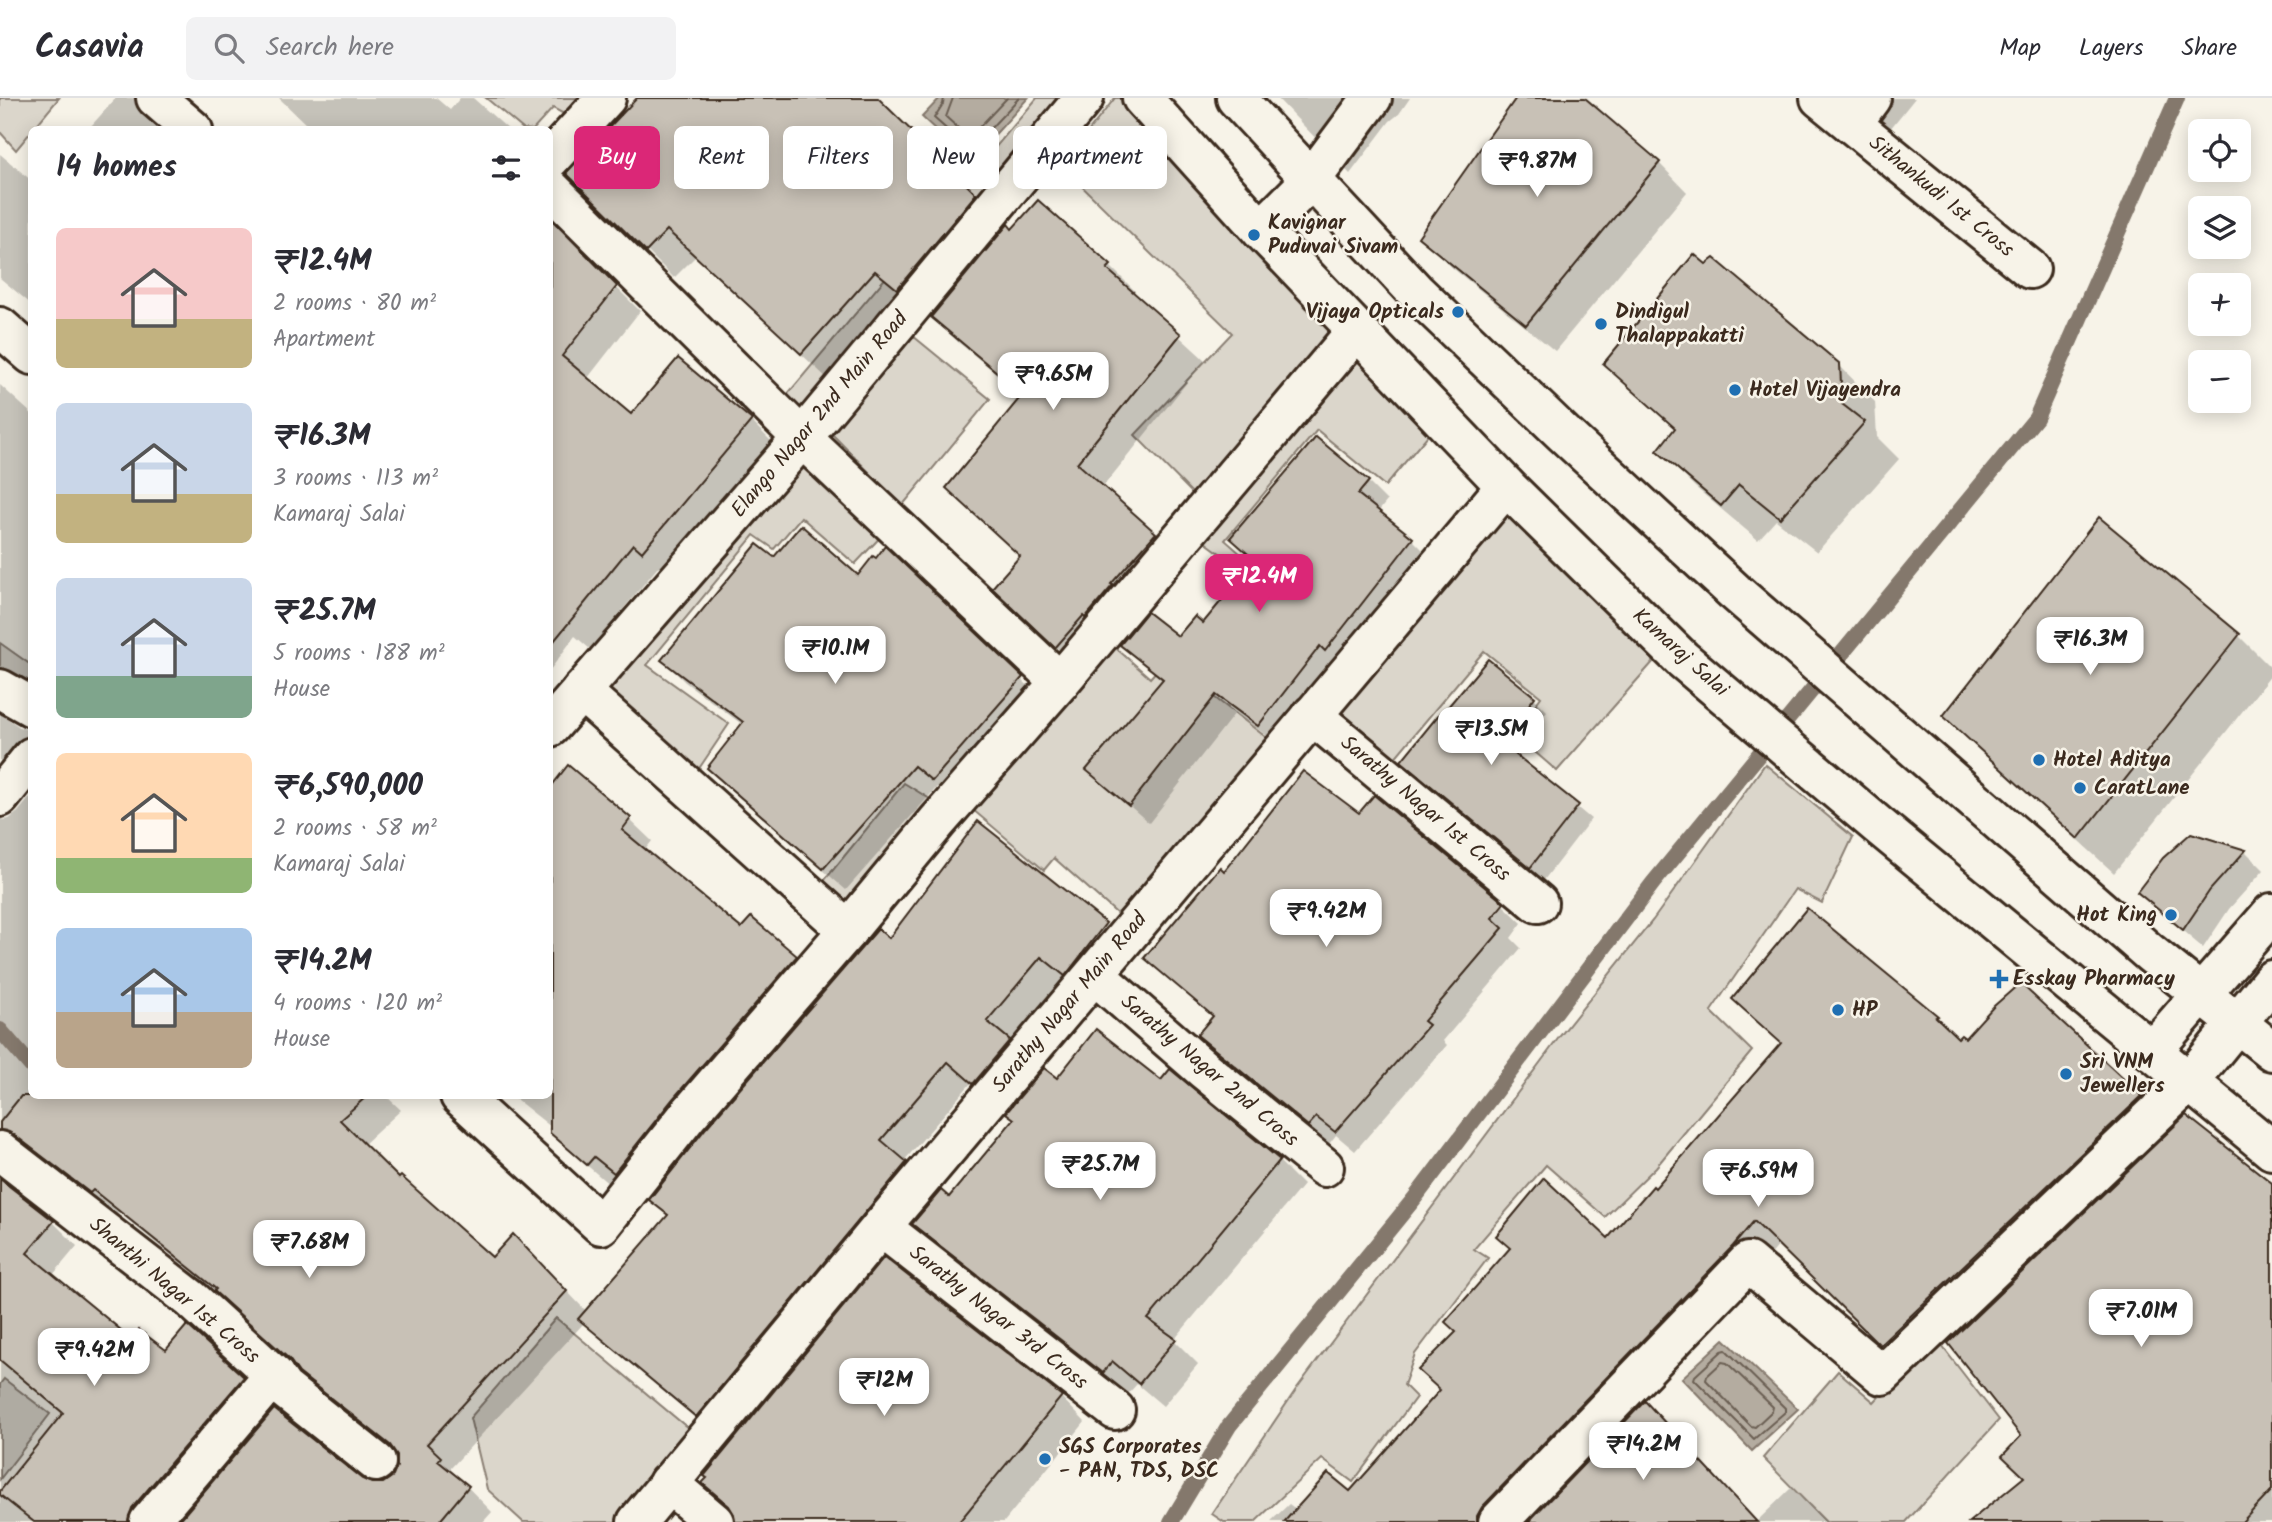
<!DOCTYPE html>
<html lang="en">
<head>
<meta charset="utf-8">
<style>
  :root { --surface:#fff; --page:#f2f2f3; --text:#2b2b33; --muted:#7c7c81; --line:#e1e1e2; --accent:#db2777 }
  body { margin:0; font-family:Kalam,sans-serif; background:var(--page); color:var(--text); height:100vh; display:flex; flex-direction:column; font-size:26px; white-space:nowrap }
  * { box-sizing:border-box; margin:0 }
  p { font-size:23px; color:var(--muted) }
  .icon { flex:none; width:38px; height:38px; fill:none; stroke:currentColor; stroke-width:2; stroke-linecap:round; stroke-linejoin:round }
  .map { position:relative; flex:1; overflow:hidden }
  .drawer { position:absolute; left:28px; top:28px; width:525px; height:973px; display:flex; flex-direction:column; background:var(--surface); border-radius:10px; box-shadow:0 4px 18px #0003 }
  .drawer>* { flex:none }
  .guide { position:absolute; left:574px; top:28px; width:665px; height:63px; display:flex; gap:14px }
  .fabs { position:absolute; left:2188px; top:21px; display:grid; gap:14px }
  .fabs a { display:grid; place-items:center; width:63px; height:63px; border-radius:10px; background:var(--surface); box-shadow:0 4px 18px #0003; font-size:35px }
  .price { position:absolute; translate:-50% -60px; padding:0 16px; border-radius:14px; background:#fff; color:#222; font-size:23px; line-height:46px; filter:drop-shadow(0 2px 4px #0008) }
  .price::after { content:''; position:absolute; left:50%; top:42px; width:21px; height:16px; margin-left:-10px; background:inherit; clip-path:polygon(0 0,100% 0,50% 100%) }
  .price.active { background:var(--accent); color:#fff }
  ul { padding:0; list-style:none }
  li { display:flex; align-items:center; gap:21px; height:175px; padding:0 28px }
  li span { display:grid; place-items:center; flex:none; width:196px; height:140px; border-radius:10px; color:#555 }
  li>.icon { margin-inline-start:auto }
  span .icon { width:84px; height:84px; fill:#fffc; stroke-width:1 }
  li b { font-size:30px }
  h2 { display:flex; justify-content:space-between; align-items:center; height:84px; padding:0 28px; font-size:30px }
  .pill { padding:0 24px; border-radius:10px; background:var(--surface); box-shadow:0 4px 18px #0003; font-size:24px; line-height:63px }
  .pill.active { background:var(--accent); color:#fff }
  header { display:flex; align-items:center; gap:42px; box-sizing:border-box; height:98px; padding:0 35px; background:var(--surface); border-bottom:2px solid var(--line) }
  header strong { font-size:33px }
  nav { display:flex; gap:38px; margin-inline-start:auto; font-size:24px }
  .search { width:490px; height:63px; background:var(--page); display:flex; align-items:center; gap:18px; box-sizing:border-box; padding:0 24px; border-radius:10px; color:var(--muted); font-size:26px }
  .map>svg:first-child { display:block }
</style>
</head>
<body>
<header>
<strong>Casavia</strong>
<div class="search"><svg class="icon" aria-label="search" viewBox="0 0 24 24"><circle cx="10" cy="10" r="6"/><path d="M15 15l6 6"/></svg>Search here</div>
<nav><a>Map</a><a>Layers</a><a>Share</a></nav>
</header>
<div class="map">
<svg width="2272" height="1424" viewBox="0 0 2272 1424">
  <rect width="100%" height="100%" fill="#f7f3e8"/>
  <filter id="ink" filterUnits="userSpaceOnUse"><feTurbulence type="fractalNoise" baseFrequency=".0143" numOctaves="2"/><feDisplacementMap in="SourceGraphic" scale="14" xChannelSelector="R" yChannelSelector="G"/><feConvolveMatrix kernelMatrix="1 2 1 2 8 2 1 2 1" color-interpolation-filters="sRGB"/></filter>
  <g filter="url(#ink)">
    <g fill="#dbd6cb" stroke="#8b8074" stroke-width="2">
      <polygon points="0,0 59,0 16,52 0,34"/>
      <polygon points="486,0 594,0 575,22 553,10 533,32 523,31"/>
      <polygon points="1037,0 1077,0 802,319 786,298"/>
      <polygon points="1115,0 1126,0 1342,233 1198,401 1135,337 1232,235 1061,68"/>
      <polygon points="913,238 990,301 902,408 832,336"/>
      <polygon points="1357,239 1439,324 1385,388 1317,332 1225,442 1250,464 1243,472 1194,436"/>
      <polygon points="803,351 888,431 855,466 801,419 774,451 754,437 647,567 729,626 698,672 824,783 904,685 938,706 850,819 591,593"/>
      <polygon points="1505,415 1661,555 1557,673 1514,636 1541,599 1484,553 1394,661 1327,622"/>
      <polygon points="1109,544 1150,580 1166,562 1276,647 1122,820 1054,760 1044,772 966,706"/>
      <polygon points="0,545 31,567 31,602 0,584"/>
      <polygon points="1765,666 1853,739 1822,805 1795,791 1711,913 1752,953 1656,1069 1605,1119 1546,1067 1474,1151 1488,1160 1415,1256 1404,1287 1416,1299 1353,1384 1322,1361 1255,1424 1224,1424 1212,1416 1297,1290 1560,938 1653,822"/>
      <polygon points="556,1220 695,1336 622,1424 523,1424 487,1391 470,1320"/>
      <polygon points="1935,1239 1999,1322 1906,1424 1826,1424 1763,1360 1838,1273 1874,1304"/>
      <polygon points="4,1281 50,1316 0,1381 0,1286"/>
    </g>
    <g fill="#b4aca0" stroke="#84786c" stroke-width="2">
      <polygon points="940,0 1028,0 970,64 922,19"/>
      <polygon points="1724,1241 1798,1311 1752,1353 1682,1280"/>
    </g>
    <g fill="#0003">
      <polygon points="116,0 144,0 158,22 159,32 95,32 91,28"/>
      <polygon points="279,0 436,0 450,12 460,0 473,0 509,32 312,32"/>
      <polygon points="640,0 870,0 1002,124 829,282 696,158 674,180 569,75"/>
      <polygon points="1277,0 1410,0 1399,16 1390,23 1350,76"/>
      <polygon points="1518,0 1582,0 1659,65 1687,94 1555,253 1449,167 1421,139"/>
      <polygon points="1854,0 1915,0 1890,31"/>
      <polygon points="0,56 32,83 31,206 0,180"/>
      <polygon points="557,130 640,213 587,281 631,319 751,323 775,347 667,477 658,469 590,551 575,538 550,572 550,137"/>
      <polygon points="1012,133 1110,168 1135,193 1133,196 1205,262 1102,390 1180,462 1082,573 1020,515 1024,298 958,244 933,219"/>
      <polygon points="1706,168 1839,267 1875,304 1877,339 1899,361 1817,454 1776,422 1758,442 1695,389 1659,353 1676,332 1605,266"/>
      <polygon points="0,287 32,316 32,594 5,604 2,617 21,630 32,632 32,679 7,710 2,722 9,721 18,714 32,697 32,998 386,998 401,1012 363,1047 399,1082 492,1162 537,1162 587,1214 669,1119 651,1102 889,843 1104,826 1127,849 1088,898 1064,880 1009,944 1031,966 996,1007 971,985 904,1063 928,1087 719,1340 603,1243 584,1225 450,1371 492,1414 483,1424 181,1424 361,1383 372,1387 385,1386 395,1378 399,1367 398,1356 326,1299 295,1266 225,1201 118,1114 115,1118 2,1076 3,1085 53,1124 77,1148 52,1178 132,1244 242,1280 267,1304 230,1312 127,1424 0,1424"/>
      <polygon points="1368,384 1387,403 1378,414 1412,441 1431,460 1277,645 1235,615 1149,725 1089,672 1163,583 1122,547 1179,541 1204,527"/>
      <polygon points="885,451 1044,603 955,704 937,689 846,792 731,692 709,670 743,627 685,584 663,562 774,462 858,480"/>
      <polygon points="2239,538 2272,571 2272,576 2114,775 1981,654 1945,618"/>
      <polygon points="1534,600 1547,613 1513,656 1591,721 1544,782 1416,675"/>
      <polygon points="568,669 630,722 652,743 644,753 741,833 796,859 818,880 610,1087 570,1053 548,1031 551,1029 512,998 550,998 550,692"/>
      <polygon points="1359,718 1502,806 1522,825 1511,840 1521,850 1443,943 1447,947 1355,1053 1336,1037 1329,1046 1219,956 1200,937 1214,920 1146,860 1225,775"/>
      <polygon points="2245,753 2264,772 2229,811 2203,850 2159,813 2139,794"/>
      <polygon points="1807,813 1936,919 1959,942 1965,943 2020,888 2165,1024 1906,1270 1780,1146 1758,1172 1516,1424 1270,1424 1289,1406 1297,1412 1350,1396 1608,1142 1655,1092 1782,946 1734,901"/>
      <polygon points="1170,973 1279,1063 1303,1087 1174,1242 1198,1266 1163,1308 1137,1286 1127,1297 938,1149 915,1126 949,1102 1057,983 1161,984"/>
      <polygon points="2272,1087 2272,1424 1972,1424 2026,1380"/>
      <polygon points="1061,1299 1085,1324 1004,1424 737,1424 736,1416 705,1385"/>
      <polygon points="1645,1305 1756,1424 1791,1390 1826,1424 1531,1424"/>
    </g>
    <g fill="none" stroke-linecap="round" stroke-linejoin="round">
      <g stroke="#6b5e52" stroke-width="2">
        <polyline points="944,0 943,6 934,20 970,52 1019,0"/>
        <polyline points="953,0 946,19 969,40 1007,0"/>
        <polygon points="1726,1252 1785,1310 1785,1314 1754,1341 1694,1281 1695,1278 1722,1253"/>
        <polygon points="1722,1264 1727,1265 1773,1309 1772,1313 1755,1329 1751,1328 1706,1282 1707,1278"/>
      </g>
      <g stroke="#84786c" stroke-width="16">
        <polyline points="0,932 32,969"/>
        <polyline points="297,1269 333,1310"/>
        <polyline points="1171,1424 1229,1328 1414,1101 1653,785 2036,320 2177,0"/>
      </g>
    </g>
    <g fill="#c8c1b6" stroke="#3b2a1e" stroke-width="2">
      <polygon points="637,0 878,0 976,96 897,191 875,173 801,256 667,132 646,154 566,75"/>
      <polygon points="1516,0 1585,0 1660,64 1526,227 1418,139"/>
      <polygon points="1038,102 1111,167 1107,171 1181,236 1077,365 1156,435 1111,486 1113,487 1085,520 1083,518 1055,550 992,490 1020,458 946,390 1023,296 931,219 1008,126 1012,131"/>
      <polygon points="550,120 617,188 562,258 631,316 678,260 752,322 642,454 633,446 550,548"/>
      <polygon points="1694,156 1706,166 1714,160 1840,266 1842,306 1865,324 1780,420 1739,387 1721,408 1657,353 1675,330 1603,266"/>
      <polygon points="1316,339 1369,383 1358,396 1413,440 1325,553 1320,548 1258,628 1216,597 1129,708 1086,672 1163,581 1120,547 1147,514 1178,538 1195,518 1203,525 1255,462 1230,440"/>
      <polygon points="2099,419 2240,536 2078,741 1943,618"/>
      <polygon points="801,427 858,477 873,458 876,460 885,448 1023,579 932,683 914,668 823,771 707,670 743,624 661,562 757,446 774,459"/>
      <polygon points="1488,561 1535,599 1500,644 1579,707 1530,770 1401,663 1440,615 1442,616"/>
      <polygon points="568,667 631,720 622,732 741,830 751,819 797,858 672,1002 614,1075 594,1059 587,1067 550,1035 550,690"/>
      <polygon points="1303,673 1359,715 1374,697 1504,805 1492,820 1503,830 1424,923 1429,927 1335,1034 1316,1019 1308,1028 1197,937 1213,918 1144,860 1220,769 1224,773"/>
      <polygon points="978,723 1106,825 1065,878 1041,859 987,923 1010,942 973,986 948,964 881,1042 907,1064 696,1319 578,1221 668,1117 649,1102 706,1030 878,831 889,840"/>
      <polygon points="2191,735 2246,752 2210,792 2183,832 2137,794 2163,760"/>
      <polygon points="1807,810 1938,918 1936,919 1958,940 1961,937 1965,940 1994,908 2020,885 2142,998 1880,1247 1754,1123 1733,1148 1482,1409 1477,1418 1477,1424 1284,1424 1328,1375 1350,1393 1440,1292 1418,1272 1456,1234 1445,1224 1510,1150 1496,1138 1544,1080 1608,1140 1653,1088 1655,1090 1781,945 1732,901"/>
      <polygon points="1096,931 1161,982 1170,971 1280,1062 1148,1221 1176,1241 1139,1286 1112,1263 1103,1275 912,1126 941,1092 949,1099 1014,1021 1006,1015 1044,970 1057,980"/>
      <polygon points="21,998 367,998 340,1022 399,1080 401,1078 492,1159 513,1136 567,1193 427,1346 441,1359 438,1363 469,1388 439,1424 178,1424 274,1311 362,1381 372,1385 383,1385 393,1378 397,1368 397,1357 390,1347 299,1275 289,1261 214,1193 216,1191 93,1092 90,1095 13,1036 0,1032 0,1024"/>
      <polygon points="2186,1017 2272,1085 2272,1392 2242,1424 1969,1424 2024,1379 2002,1358 2021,1338 1948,1245"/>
      <polygon points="0,1081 54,1123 27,1155 132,1241 139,1232 166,1252 187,1227 244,1279 132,1410 128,1424 34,1424 0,1397 0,1393 63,1315 0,1262"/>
      <polygon points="884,1159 1062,1298 959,1424 735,1424 734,1416 729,1408 702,1385 707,1380 704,1378"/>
      <polygon points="1645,1303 1757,1424 1528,1424"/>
    </g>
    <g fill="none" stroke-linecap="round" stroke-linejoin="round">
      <defs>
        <g id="minor">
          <polyline points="156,0 193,32"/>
          <polyline points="1820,0 2030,171"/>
          <polyline points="1852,26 1871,0"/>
          <polyline points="550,61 606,0"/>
          <polyline points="550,90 802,340 1060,584"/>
          <polyline points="1261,132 1311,82 1372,0"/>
          <polyline points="0,229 32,257"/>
          <polyline points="0,591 32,609"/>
          <polyline points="581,593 848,832"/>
          <polyline points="1312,617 1538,805"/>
          <polyline points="550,629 802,340 1084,0"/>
          <polyline points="0,699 32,659"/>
          <polyline points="1095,877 1203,971 1324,1069"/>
          <polyline points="2152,953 2272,815"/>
          <polyline points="460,998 601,1127 689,1016 848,832 937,724 1060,584 1357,232"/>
          <polyline points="0,1053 191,1201 274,1277 283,1290 376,1364"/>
          <polyline points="881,1129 1115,1312"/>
          <polyline points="668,1385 714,1424"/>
          <polyline points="149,1424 274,1277"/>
          <polyline points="637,1424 881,1129 1506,388"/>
          <polyline points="1498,1424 1748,1164 1882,1277 2189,984 2272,882"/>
        </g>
        <g id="major">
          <polyline points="1142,0 1261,132 1506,388 1682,561 1879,728 2272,1052"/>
          <polyline points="1236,0 1415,193 1564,336 1735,494 2150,855 2272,953"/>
        </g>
      </defs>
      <use href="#minor" stroke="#3b2a1e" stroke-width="44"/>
      <use href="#major" stroke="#3b2a1e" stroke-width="44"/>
      <use href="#minor" stroke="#f7f3e8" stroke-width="38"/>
      <use href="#major" stroke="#f7f3e8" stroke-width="38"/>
    </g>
  </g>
  <g fill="#1f6fb2" stroke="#f7f3e8" stroke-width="2.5">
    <circle cx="1254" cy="137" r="7"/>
    <circle cx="1458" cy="214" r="7"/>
    <circle cx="1601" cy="226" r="7"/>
    <circle cx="1735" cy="292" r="7"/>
    <circle cx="2039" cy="662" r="7"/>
    <circle cx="2080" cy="690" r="7"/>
    <circle cx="2171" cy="817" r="7"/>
    <path d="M1995.5 870.5h7v7h7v7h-7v7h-7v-7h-7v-7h7z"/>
    <circle cx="1838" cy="912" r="7"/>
    <circle cx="2066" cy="976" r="7"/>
    <circle cx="1045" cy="1361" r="7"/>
  </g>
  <g text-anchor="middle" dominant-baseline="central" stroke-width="5" stroke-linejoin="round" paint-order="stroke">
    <g font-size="21" fill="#3b2a1e" stroke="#f7f3e8">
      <text transform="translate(1941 99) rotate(39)">Sithankudi 1st Cross</text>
      <text transform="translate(820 317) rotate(-50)">Elango Nagar 2nd Main Road</text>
      <text transform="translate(1680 555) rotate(42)">Kamaraj Salai</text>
      <text transform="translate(1425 711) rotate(40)">Sarathy Nagar 1st Cross</text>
      <text transform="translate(1070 905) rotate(-50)">Sarathy Nagar Main Road</text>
      <text transform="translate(1209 973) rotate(40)">Sarathy Nagar 2nd Cross</text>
      <text transform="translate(174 1193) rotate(40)">Shanthi Nagar 1st Cross</text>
      <text transform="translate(998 1220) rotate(38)">Sarathy Nagar 3rd Cross</text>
    </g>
    <g font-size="21" font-weight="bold" fill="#3b2a1e" stroke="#f7f3e8" text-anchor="start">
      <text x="1268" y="125">Kavignar<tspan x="1268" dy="24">Puduvai Sivam</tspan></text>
      <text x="1444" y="214" text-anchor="end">Vijaya Opticals</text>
      <text x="1615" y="214">Dindigul<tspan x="1615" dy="24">Thalappakatti</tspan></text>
      <text x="1749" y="292">Hotel Vijayendra</text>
      <text x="2053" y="662">Hotel Aditya</text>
      <text x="2094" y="690">CaratLane</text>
      <text x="2157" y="817" text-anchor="end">Hot King</text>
      <text x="2013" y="881">Esskay Pharmacy</text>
      <text x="1852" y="912">HP</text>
      <text x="2080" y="964">Sri VNM<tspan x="2080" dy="24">Jewellers</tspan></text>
      <text x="1059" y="1349">SGS Corporates<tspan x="1059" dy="24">- PAN, TDS, DSC</tspan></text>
    </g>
  </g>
</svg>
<div class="fabs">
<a><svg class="icon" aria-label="locate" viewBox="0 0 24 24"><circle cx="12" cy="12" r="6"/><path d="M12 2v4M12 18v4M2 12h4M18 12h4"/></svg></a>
<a><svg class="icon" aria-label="layers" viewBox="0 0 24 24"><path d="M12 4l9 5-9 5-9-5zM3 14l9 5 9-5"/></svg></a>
<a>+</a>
<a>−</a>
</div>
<b class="price" style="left:1537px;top:101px">₹9.87M</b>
<b class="price" style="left:1053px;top:314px">₹9.65M</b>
<b class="price active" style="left:1259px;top:516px">₹12.4M</b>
<b class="price" style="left:2090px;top:579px">₹16.3M</b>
<b class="price" style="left:835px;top:588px">₹10.1M</b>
<b class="price" style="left:1491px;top:669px">₹13.5M</b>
<b class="price" style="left:1326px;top:851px">₹9.42M</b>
<b class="price" style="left:1100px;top:1104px">₹25.7M</b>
<b class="price" style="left:1758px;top:1111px">₹6.59M</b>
<b class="price" style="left:309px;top:1182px">₹7.68M</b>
<b class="price" style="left:2141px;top:1251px">₹7.01M</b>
<b class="price" style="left:94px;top:1290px">₹9.42M</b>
<b class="price" style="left:884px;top:1320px">₹12M</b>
<b class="price" style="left:1643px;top:1384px">₹14.2M</b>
<div class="guide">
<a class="pill active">Buy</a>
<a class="pill">Rent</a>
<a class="pill">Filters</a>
<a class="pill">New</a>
<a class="pill">Apartment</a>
</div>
<section class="drawer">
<h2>14 homes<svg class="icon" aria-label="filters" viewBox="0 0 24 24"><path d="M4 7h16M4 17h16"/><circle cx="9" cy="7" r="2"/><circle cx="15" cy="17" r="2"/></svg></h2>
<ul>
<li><span style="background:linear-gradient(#f6c9c9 65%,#c2b280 0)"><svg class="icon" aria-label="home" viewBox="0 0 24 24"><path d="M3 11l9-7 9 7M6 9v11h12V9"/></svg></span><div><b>₹12.4M</b><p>2 rooms · 80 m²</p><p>Apartment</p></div></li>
<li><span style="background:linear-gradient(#c9d6e8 65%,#c2b280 0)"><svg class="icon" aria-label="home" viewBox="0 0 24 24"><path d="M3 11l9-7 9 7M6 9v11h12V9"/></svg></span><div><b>₹16.3M</b><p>3 rooms · 113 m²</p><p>Kamaraj Salai</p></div></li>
<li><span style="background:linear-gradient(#c9d6e8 70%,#7fa58c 0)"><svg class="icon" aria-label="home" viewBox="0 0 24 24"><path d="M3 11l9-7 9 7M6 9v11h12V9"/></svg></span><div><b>₹25.7M</b><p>5 rooms · 188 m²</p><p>House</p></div></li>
<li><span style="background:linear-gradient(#ffd9b3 75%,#8fb573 0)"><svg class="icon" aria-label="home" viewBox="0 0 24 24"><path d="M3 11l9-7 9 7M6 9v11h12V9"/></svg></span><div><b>₹6,590,000</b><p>2 rooms · 58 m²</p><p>Kamaraj Salai</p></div></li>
<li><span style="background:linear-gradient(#a9c7e8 60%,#b9a48a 0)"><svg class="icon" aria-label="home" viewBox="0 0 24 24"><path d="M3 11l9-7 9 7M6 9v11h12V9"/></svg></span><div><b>₹14.2M</b><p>4 rooms · 120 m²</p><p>House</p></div></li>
</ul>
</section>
</div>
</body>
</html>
